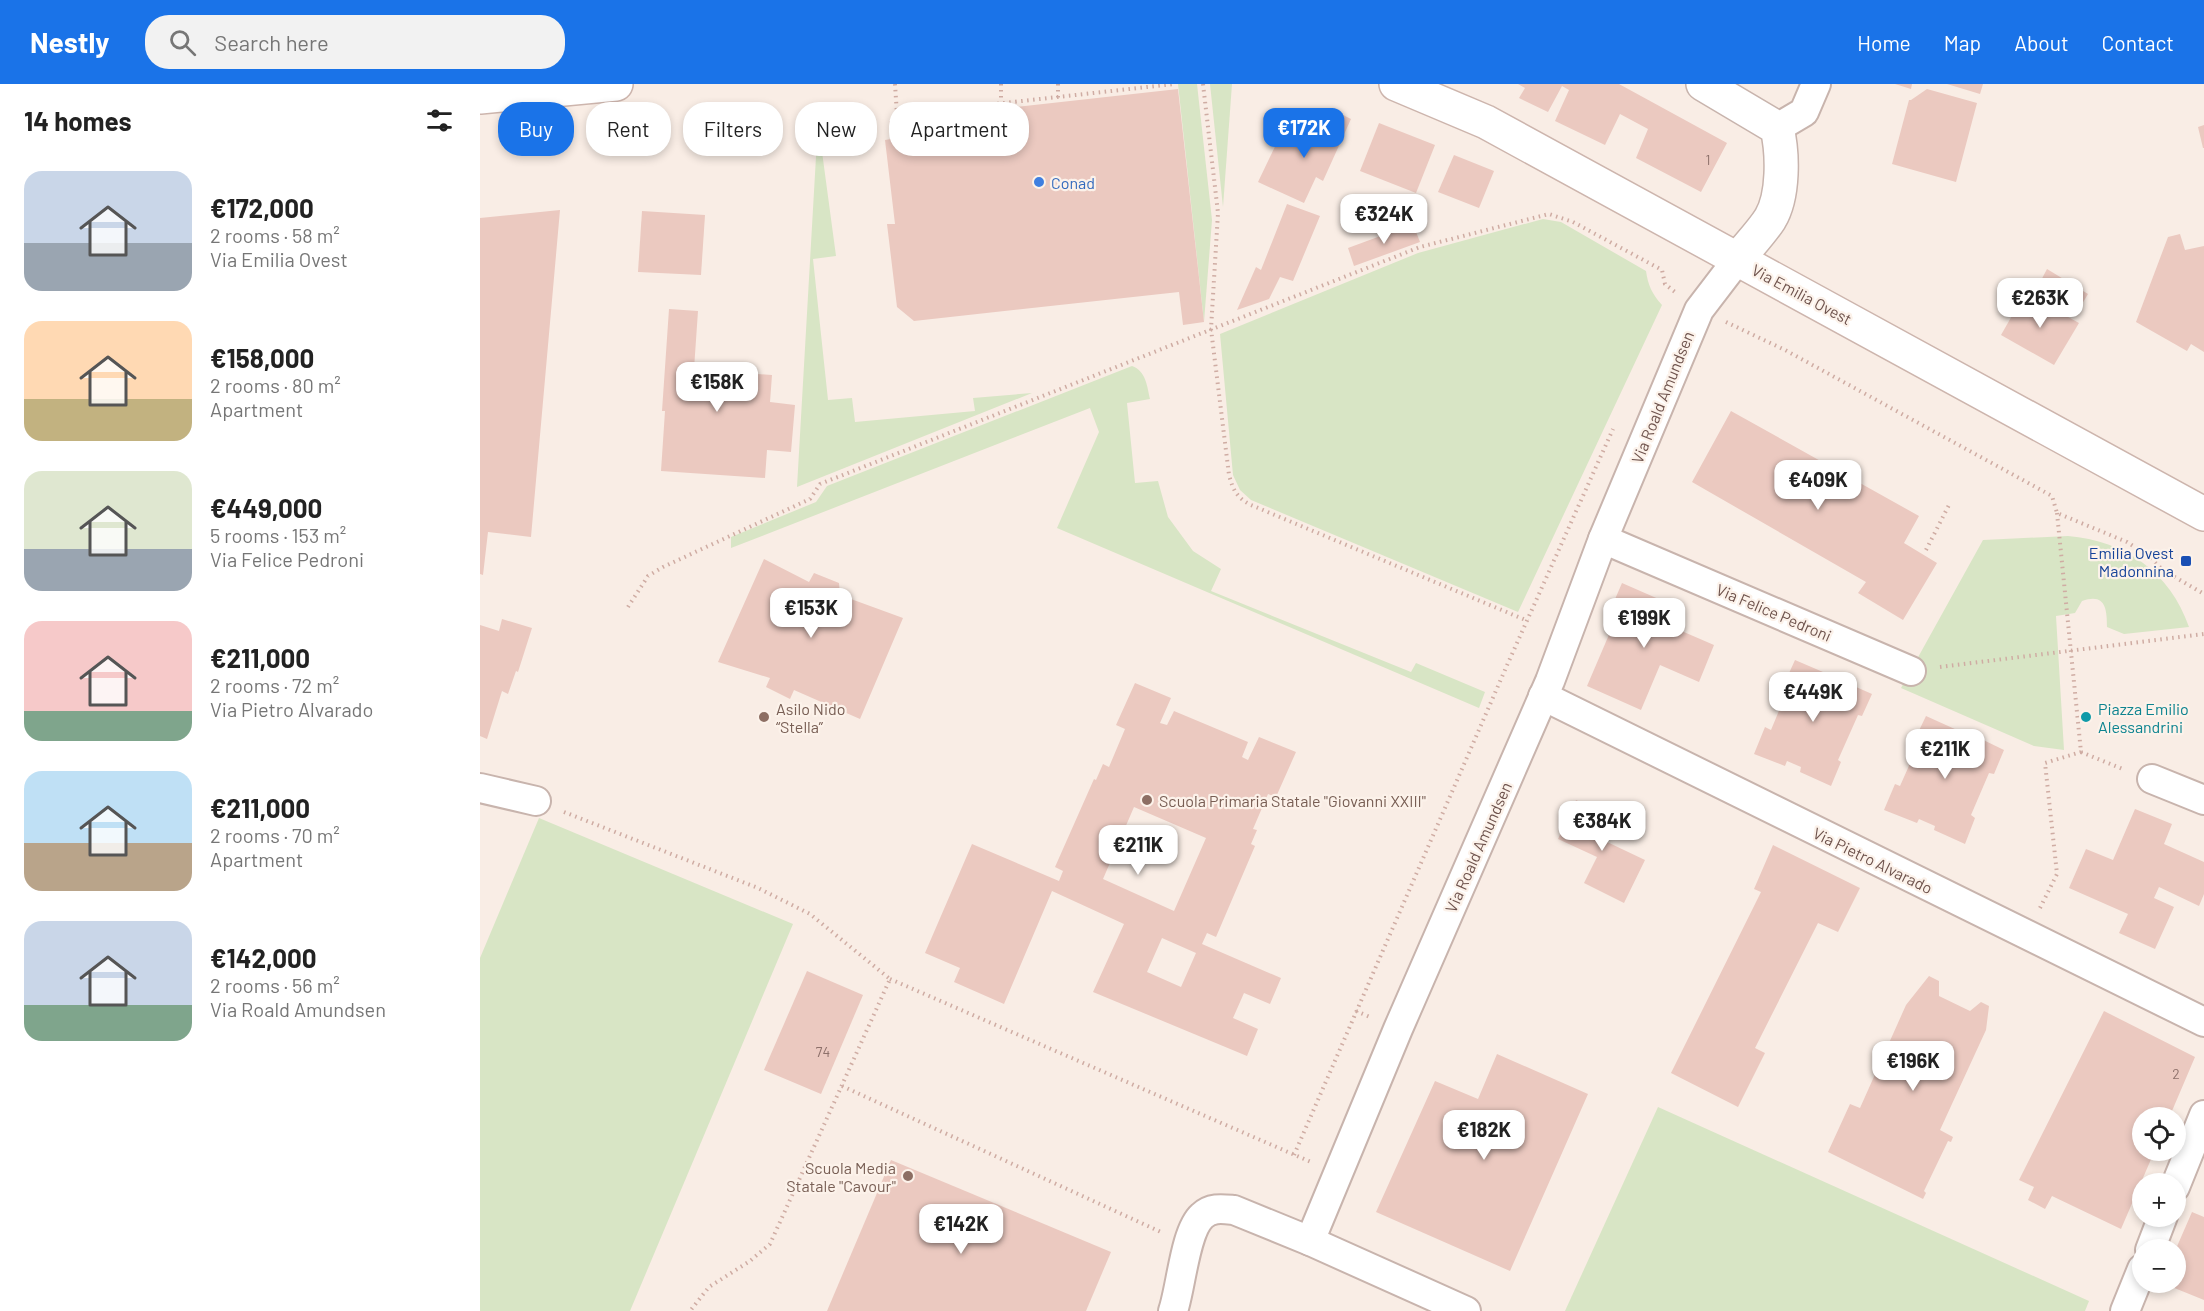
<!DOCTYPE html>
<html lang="en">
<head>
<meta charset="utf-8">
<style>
  :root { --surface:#fff; --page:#f2f2f2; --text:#222; --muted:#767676; --accent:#1a73e8 }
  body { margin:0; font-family:Barlow,sans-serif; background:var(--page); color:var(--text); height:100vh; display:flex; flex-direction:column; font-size:22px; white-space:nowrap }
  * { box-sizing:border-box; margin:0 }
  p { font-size:20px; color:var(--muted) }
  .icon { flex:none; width:33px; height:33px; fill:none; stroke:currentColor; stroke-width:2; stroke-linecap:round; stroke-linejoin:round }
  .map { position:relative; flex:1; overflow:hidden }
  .sheet { display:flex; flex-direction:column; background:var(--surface); width:480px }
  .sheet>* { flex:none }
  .top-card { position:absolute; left:18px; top:18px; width:570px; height:54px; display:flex; gap:12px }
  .controls { position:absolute; left:1652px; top:1023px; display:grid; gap:12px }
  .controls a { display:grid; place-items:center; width:54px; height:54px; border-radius:50%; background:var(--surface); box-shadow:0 3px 9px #0003; font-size:30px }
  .price { position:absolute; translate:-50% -51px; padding:0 14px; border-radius:12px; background:#fff; color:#222; font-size:20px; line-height:39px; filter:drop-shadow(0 2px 3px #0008) }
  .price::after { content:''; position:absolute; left:50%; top:36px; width:18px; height:14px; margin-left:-9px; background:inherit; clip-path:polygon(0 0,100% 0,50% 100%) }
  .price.selected { background:var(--accent); color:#fff }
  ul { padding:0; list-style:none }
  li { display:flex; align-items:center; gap:18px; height:150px; padding:0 24px }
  li span { display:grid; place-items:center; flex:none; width:168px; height:120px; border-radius:18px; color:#555 }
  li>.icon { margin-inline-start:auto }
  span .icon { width:72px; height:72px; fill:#fffc; stroke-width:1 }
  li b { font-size:26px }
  h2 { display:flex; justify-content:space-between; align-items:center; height:72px; padding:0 24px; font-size:26px }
  .pill { padding:0 21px; border-radius:24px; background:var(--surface); box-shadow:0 3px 9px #0003; font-size:21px; line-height:54px }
  .pill.selected { background:var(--accent); color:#fff }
  header { display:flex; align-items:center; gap:36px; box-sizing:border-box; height:84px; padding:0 30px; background:var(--accent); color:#fff }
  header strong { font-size:28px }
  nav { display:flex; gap:33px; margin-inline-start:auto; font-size:21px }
  .search { width:420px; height:54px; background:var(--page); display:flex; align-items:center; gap:15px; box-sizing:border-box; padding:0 21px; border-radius:24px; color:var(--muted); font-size:22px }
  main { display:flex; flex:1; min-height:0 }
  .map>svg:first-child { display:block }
</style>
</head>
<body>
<header>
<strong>Nestly</strong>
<div class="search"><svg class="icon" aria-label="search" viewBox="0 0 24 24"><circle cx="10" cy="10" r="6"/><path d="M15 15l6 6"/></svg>Search here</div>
<nav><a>Home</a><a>Map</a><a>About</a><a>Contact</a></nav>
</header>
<main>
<section class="sheet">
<h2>14 homes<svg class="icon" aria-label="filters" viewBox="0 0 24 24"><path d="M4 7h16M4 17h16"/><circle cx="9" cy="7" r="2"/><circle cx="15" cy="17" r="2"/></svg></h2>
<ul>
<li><span style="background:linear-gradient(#c9d6e8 60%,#9aa5b1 0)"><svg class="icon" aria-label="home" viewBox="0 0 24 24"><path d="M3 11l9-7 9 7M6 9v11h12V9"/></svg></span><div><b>€172,000</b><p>2 rooms · 58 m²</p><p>Via Emilia Ovest</p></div></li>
<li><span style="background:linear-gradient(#ffd9b3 65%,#c2b280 0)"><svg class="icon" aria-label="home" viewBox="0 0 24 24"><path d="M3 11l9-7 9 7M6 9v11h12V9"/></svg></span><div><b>€158,000</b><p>2 rooms · 80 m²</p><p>Apartment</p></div></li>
<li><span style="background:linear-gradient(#dfe7d0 65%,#9aa5b1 0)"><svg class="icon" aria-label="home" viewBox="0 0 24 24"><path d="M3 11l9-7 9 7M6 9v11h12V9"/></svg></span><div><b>€449,000</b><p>5 rooms · 153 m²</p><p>Via Felice Pedroni</p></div></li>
<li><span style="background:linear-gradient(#f6c9c9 75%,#7fa58c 0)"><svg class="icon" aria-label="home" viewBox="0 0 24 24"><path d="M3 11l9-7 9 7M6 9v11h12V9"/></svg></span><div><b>€211,000</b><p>2 rooms · 72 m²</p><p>Via Pietro Alvarado</p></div></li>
<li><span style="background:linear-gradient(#bfe0f5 60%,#b9a48a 0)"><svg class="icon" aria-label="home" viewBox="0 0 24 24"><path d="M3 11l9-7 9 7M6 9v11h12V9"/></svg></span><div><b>€211,000</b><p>2 rooms · 70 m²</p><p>Apartment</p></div></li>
<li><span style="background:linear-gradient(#c9d6e8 70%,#7fa58c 0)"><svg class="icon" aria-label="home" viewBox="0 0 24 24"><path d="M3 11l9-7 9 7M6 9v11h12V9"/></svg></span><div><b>€142,000</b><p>2 rooms · 56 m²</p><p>Via Roald Amundsen</p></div></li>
</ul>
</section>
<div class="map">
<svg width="1724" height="1227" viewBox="0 0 1724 1227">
  <rect width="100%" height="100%" fill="#f9ede5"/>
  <g fill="#d8e5c5">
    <polygon points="698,0 717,0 732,136 724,238"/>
    <polygon points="730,0 752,0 743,123"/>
    <polygon points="338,38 356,172 333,175 348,316 372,314 375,338 495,327 493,314 552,309 317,403"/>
    <path d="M 1063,135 L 1081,138 L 1166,187 C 1168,201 1172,210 1182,221 L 1038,528 L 771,416 L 760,406 L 753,391 L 740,250 L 938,169 Z"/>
    <path d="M 652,282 C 666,287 667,302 670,315 L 647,319 L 655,399 L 678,397 L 688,433 L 713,467 L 741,485 L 731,507 L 931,588 L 936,579 L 1005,608 L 999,624 L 577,444 L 619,348 L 610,324 L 251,464 L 251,453 L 336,418 L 347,402 Z"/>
    <path d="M 1588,452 C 1645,457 1690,488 1709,543 L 1644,550 L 1627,543 C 1627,524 1625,509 1602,517 L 1595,529 L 1576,532 L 1584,666 L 1554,662 L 1421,604 L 1503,456 Z"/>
    <polygon points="59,734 313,840 150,1227 0,1227 0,874"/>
    <polygon points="1178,1023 1609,1217 1605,1227 1085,1227"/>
  </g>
  <g fill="#ebc9c0" fill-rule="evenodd">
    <polygon points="1038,0 1139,0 1247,59 1221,108 1156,74 1168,45 1140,30 1125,61 1075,37 1089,6 1082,2 1068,28 1039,14 1045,4"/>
    <polygon points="1415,0 1432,0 1431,5"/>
    <polygon points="1467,0 1503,0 1500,10"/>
    <polygon points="698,5 724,238 703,241 699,208 434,237 417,223 407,140 415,140 405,56 411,55 409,37"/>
    <polygon points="1447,5 1497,19 1476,98 1412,80 1429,16 1431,16"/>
    <polygon points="849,24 871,35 843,97 836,93 824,119 778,98 802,48 831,62"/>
    <polygon points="899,39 955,61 936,109 880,87"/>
    <polygon points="1724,41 1724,64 1723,64 1718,43"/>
    <polygon points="974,71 1014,87 999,124 958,108"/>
    <polygon points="807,120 840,132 813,197 800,193 789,215 757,226 776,183 781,186"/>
    <polygon points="80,126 51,453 8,448 3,491 0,490 0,134"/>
    <polygon points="162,127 225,131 221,191 158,188"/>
    <polygon points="933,140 940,158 874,182 868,164"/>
    <polygon points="1700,150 1705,166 1724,162 1724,268 1711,260 1707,267 1656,238 1688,153"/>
    <polygon points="1567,185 1608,210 1596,230 1556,206"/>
    <polygon points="1545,209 1599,239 1574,281 1521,251"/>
    <polygon points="189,225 218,227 214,285 292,291 290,318 315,321 311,368 287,366 285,394 181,387 185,327 182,327"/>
    <polygon points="1251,327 1439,432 1424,459 1457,479 1423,536 1378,509 1386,498 1212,398"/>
    <polygon points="284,475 329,498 334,489 359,499 360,511 423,534 380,635 314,606 310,615 286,603 290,594 238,578"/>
    <polygon points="1142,499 1190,520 1183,539 1234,561 1219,598 1180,581 1161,626 1107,602 1131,546 1123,543"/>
    <polygon points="22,535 52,544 38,588 36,587 28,610 22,607 7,655 0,652 0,541 19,547"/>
    <polygon points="1315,576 1343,588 1341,594 1354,602 1358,595 1392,610 1382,632 1378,631 1358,676 1361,678 1351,702 1320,688 1321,683 1307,677 1305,682 1274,670 1285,643 1291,646 1310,600 1305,598"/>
    <path d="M 655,599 L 691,614 L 680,639 L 687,641 L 694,627 L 768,658 L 762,673 L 768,676 L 779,653 L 816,668 L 796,713 L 788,710 L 773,745 L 777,746 L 771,760 L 775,762 L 736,853 L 727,849 L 722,860 L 801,894 L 790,920 L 764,909 L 753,934 L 778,945 L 767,972 L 613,908 L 644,840 L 572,807 L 524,920 L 474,898 L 480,884 L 445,869 L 492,760 L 579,797 L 583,787 L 575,783 L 614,695 L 616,696 L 623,680 L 629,683 L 645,645 L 636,641 ZM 654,723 L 726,754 L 694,827 L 623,795 ZM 682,854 L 716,869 L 701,903 L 667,888 Z"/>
    <polygon points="1446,632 1477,646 1475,651 1490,658 1493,651 1524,666 1514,690 1509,689 1491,731 1495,734 1485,760 1454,746 1455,742 1439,735 1437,739 1404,726 1415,700 1420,702 1440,657 1435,655"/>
    <polygon points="1096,716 1136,736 1125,757 1165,776 1144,819 1104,799 1117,773 1078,755"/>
    <polygon points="1655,725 1692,740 1684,760 1724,778 1724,810 1719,822 1679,803 1674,814 1694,823 1675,865 1639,849 1648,830 1589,804 1606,765 1633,776"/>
    <polygon points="1293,761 1380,804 1358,848 1338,839 1275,964 1285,969 1258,1023 1191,989 1281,808 1274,805"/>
    <polygon points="327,887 383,911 341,1010 284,986"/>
    <polygon points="1449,892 1459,897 1459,912 1490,927 1501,918 1509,922 1506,946 1460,1046 1473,1053 1471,1058 1468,1057 1444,1107 1446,1109 1443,1115 1348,1068 1370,1020 1380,1024 1426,921"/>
    <polygon points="1624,927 1715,973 1689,1034 1662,1034 1662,1066 1675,1066 1641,1145 1572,1112 1565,1125 1548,1116 1554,1103 1539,1096"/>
    <polygon points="1017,970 1108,1010 1030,1187 896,1128 955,997 998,1015"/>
    <polygon points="411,1076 631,1168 606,1227 347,1227"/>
    <polygon points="1712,1128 1724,1133 1724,1216 1682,1199 1695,1198 1695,1167"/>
  </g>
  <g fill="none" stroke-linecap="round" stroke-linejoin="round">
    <defs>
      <g id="minor">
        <polyline points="1297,44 1324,28 1336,0"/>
        <polyline points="1123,455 1431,587"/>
        <polyline points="1063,612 1724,938"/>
        <polyline points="1672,695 1724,716"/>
        <polyline points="0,704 56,717"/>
        <polyline points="1695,1103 1724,1031"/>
        <polyline points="830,1157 918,945 1070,597 1123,455 1219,226 1258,175"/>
        <polyline points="1670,1166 1683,1132"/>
        <path d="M 693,1227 C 701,1204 705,1147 722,1132 C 731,1123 743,1125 754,1126 L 830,1157 L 986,1227"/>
        <polyline points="1645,1227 1662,1185"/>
      </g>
      <path id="tertiary" d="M 1223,0 L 1297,44 C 1303,69 1304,112 1290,135 C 1281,149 1268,162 1258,175"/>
      <g id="secondary">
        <polyline points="916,0 1006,38 1724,430"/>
        <polyline points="0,13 136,0"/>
      </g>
    </defs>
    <use href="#minor" stroke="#c8b4ad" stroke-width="32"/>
    <use href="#tertiary" stroke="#c8b4ad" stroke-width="36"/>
    <use href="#secondary" stroke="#cdb5ad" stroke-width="36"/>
    <g stroke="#cfaca3" stroke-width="4" stroke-dasharray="1.5 4.5" stroke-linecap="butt">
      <polyline points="415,0 417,31 694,0"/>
      <polyline points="521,0 521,19"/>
      <polyline points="578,0 578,14"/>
      <path d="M 723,0 L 738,129 L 731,245 L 749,391 C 753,406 757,414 771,421 L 1048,537"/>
      <polyline points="1246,238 1305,266 1572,412 1577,429 1647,458 1667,471 1683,486 1724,510"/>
      <polyline points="1446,466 1470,419"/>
      <polyline points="148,523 168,492 183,483 330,415 340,400 940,163 1069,130 1093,138 1182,186 1185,200 1195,208"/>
      <polyline points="1460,583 1724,550"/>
      <polyline points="1601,668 1645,686"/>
      <polyline points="84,728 278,804 330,830 410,895 290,1160 270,1177 229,1203 210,1227"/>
      <polyline points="1560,824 1577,790 1565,679 1601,668 1577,429"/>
      <polyline points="410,895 831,1078"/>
      <polyline points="876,927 890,933"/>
      <polyline points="362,1002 681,1148"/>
      <polyline points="814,1071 1028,579 1133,345"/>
    </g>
    <use href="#minor" stroke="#fff" stroke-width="28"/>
    <use href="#tertiary" stroke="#fff" stroke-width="33"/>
    <use href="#secondary" stroke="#fff" stroke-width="33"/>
  </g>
  <circle fill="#3f7fe0" stroke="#fcf2ea" stroke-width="2" cx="559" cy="98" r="6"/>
  <rect fill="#1a4fb4" stroke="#fcf2ea" stroke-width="2" x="1700" y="471" width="12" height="12" rx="3"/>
  <g fill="#8d6e63" stroke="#fcf2ea" stroke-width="2">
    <circle cx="284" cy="633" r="6"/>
    <circle cx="667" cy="716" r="6"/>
    <circle cx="428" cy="1092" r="6"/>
  </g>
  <circle fill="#0f9aa8" stroke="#fcf2ea" stroke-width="2" cx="1606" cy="633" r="6"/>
  <g text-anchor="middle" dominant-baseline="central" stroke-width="4.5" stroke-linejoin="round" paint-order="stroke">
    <g font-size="14" fill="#8d706a">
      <text x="1228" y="75">1</text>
      <text x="343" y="967">74</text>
      <text x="1696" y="989">2</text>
    </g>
    <g font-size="16" fill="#366cbe" stroke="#fcf2ea" text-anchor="start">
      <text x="571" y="98">Conad</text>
    </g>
    <g font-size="16" fill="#6e534d" stroke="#fcf2ea">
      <text transform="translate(1322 210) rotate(28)">Via Emilia Ovest</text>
      <text transform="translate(1182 313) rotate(-68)">Via Roald Amundsen</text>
      <text transform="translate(1294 528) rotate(23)">Via Felice Pedroni</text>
      <text transform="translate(998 763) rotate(-66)">Via Roald Amundsen</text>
      <text transform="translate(1393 776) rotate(26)">Via Pietro Alvarado</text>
    </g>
    <g font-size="16" fill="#164399" stroke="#fcf2ea" text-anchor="end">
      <text x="1694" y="468">Emilia Ovest<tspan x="1694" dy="18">Madonnina</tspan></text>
    </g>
    <g font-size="16" fill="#785e54" stroke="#fcf2ea" text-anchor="start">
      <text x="296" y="624">Asilo Nido<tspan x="296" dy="18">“Stella”</tspan></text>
      <text x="679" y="716">Scuola Primaria Statale "Giovanni XXIII"</text>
      <text x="416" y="1083" text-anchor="end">Scuola Media<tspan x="416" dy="18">Statale "Cavour"</tspan></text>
    </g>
    <g font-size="16" fill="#0d838f" stroke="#fcf2ea" text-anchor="start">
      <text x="1618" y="624">Piazza Emilio<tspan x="1618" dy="18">Alessandrini</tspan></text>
    </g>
  </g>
</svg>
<div class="controls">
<a><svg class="icon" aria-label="locate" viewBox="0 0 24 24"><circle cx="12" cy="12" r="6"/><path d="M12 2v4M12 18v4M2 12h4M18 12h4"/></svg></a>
<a>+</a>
<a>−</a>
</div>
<b class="price selected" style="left:824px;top:75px">€172K</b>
<b class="price" style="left:904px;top:161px">€324K</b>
<b class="price" style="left:1560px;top:245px">€263K</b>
<b class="price" style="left:237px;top:329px">€158K</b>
<b class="price" style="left:1338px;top:427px">€409K</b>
<b class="price" style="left:331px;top:555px">€153K</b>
<b class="price" style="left:1164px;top:565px">€199K</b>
<b class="price" style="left:1333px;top:639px">€449K</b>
<b class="price" style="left:1465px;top:696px">€211K</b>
<b class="price" style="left:1122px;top:768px">€384K</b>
<b class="price" style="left:658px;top:792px">€211K</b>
<b class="price" style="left:1433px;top:1008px">€196K</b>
<b class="price" style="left:1004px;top:1077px">€182K</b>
<b class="price" style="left:481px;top:1171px">€142K</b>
<div class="top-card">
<a class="pill selected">Buy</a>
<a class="pill">Rent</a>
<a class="pill">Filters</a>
<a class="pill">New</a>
<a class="pill">Apartment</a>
</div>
</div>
</main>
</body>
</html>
